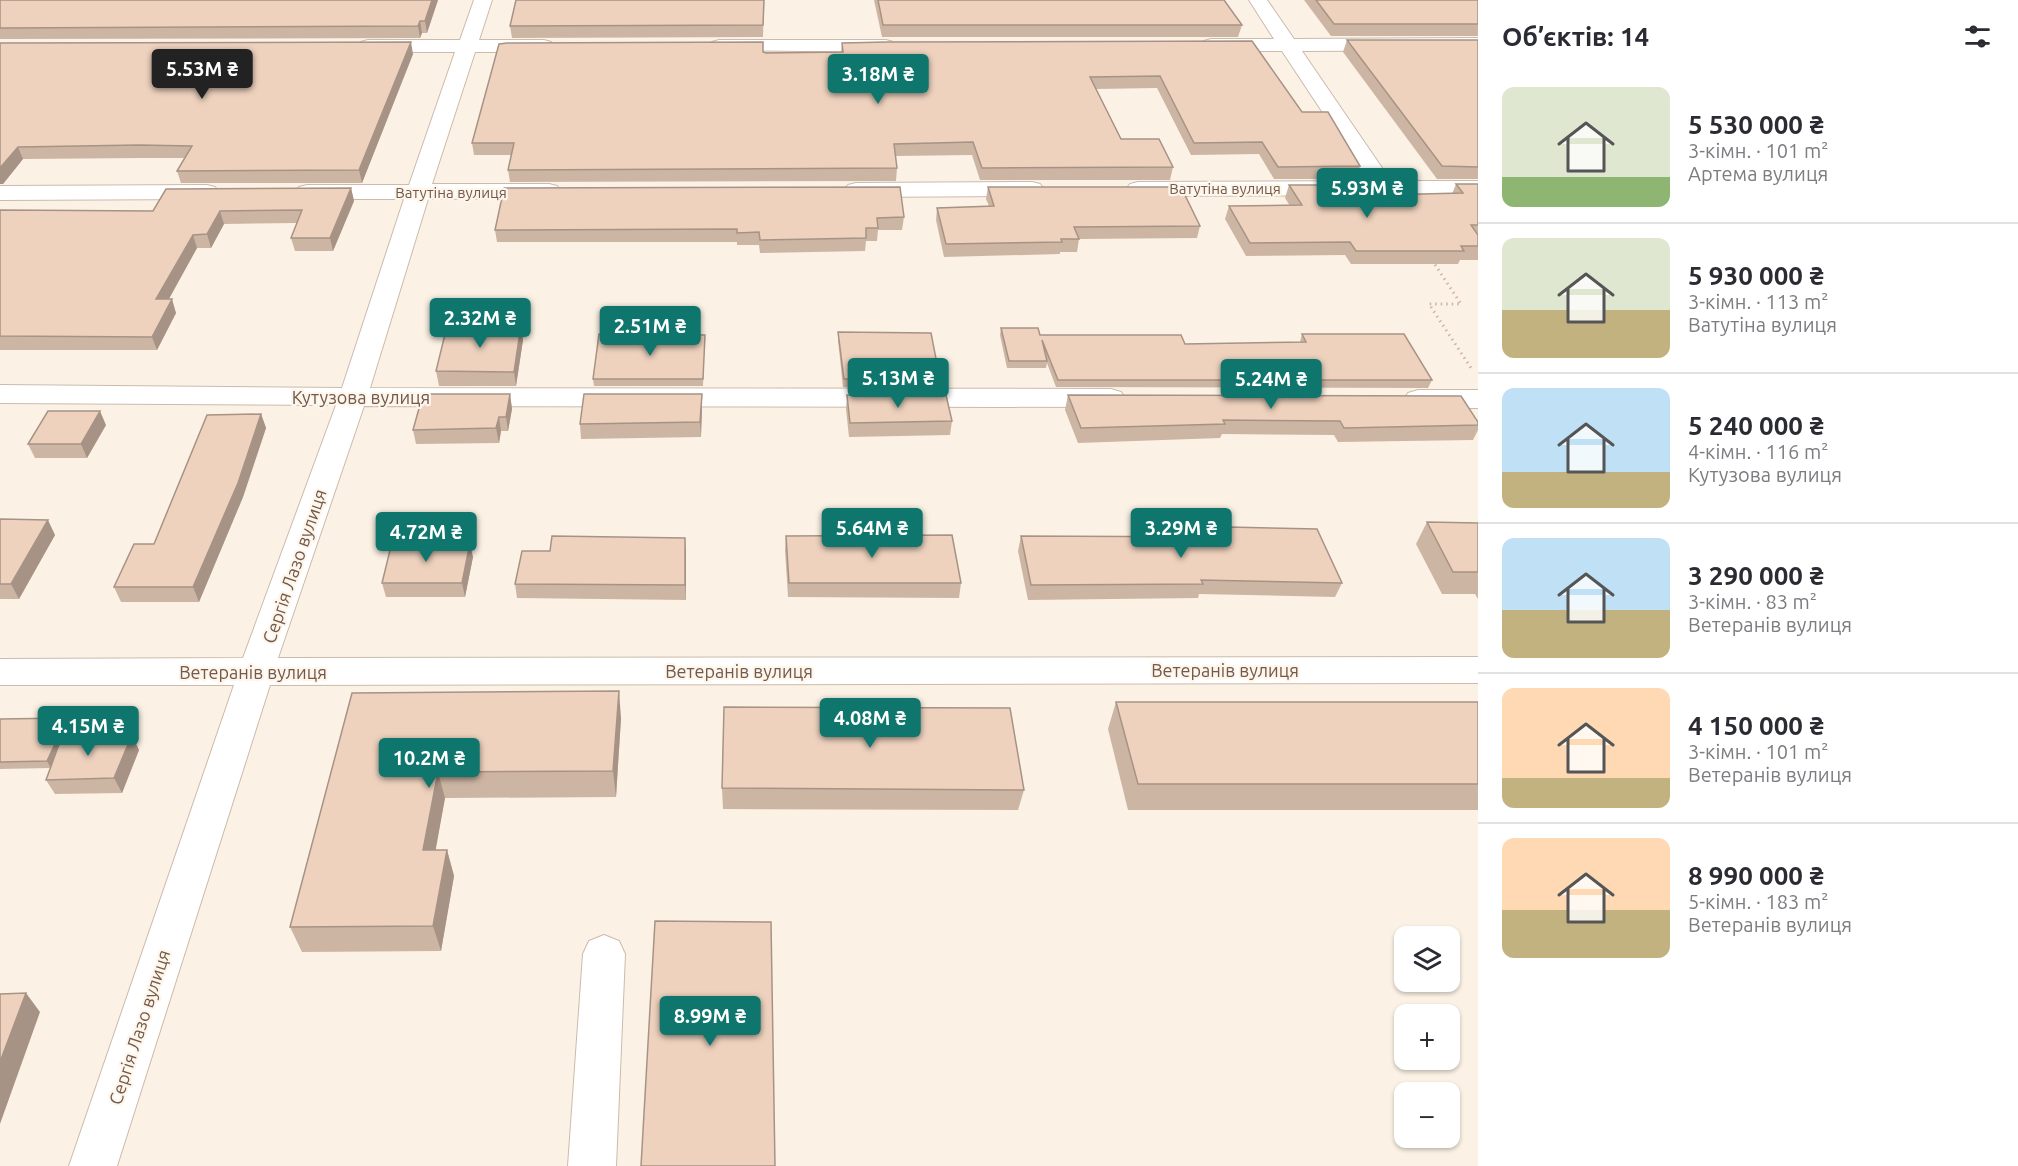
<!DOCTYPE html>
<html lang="uk">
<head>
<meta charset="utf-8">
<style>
  :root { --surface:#fff; --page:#f2f2f3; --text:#2b2b33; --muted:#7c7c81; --line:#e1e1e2; --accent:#0f766e }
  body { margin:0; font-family:Ubuntu,sans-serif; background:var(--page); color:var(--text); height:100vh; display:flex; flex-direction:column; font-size:22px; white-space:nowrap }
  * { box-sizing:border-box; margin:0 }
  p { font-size:20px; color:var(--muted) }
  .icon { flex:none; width:33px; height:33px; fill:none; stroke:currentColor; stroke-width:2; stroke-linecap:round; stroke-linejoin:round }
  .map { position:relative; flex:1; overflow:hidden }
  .panel { display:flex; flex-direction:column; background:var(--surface); width:540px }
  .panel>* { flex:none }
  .tools { position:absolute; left:1394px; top:926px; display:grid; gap:12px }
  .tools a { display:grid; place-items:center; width:66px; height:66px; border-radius:12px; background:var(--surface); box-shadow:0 2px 4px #0004; font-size:30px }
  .price { position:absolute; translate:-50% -51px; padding:0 14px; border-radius:6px; background:var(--accent); color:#fff; font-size:20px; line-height:39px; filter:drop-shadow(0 2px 3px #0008) }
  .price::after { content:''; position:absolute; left:50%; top:36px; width:18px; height:14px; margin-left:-9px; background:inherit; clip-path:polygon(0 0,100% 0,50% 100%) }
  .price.on { background:#222; color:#fff }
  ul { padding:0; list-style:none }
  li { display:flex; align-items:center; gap:18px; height:150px; padding:0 24px }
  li+li { border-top:2px solid var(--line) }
  li span { display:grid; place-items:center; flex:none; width:168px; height:120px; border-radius:12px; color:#555 }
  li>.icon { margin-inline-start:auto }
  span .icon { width:72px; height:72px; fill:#fffc; stroke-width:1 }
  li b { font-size:26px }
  h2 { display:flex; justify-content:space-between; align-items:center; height:72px; padding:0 24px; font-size:26px }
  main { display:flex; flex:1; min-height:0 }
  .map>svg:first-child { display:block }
</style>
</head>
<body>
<main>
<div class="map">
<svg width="1478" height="1166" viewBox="0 0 1478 1166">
  <rect width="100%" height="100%" fill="#fbf2e5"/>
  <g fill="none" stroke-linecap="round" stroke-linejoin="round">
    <defs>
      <g id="minor">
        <polygon points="474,0 492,0 479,40 544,40 551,42 554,46 551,50 544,52 475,52 432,184 549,184 557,186 561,191 557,196 549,198 428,199 370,388 1111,389 1121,392 1125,398 1121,404 1111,407 364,406 278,658 1478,657 1478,683 270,685 117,1166 69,1166 234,685 0,685 0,659 243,658 336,405 0,403 0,385 342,388 404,199 307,199 299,197 295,192 299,187 307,185 409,185 455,52 368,52 361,50 358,46 361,42 368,40 460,40"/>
        <polygon points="1249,0 1267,0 1294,39 1478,38 1478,50 1302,51 1391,181 1478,181 1478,195 1138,196 1130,194 1126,189 1130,184 1138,182 1368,181 1282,51 1211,51 1204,49 1201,45 1204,41 1211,39 1274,39"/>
        <polygon points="719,40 886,40 893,42 896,46 893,50 886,52 712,50 709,46 712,42"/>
        <polygon points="1032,182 1040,184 1044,189 1040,194 1032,196 856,197 848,195 844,190 848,185 856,183"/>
        <polygon points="207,185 215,187 219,192 215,197 207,199 0,200 0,186"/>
        <polygon points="1418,390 1478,390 1478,408 1418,408 1408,405 1404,399 1408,393"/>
        <polygon points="604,935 619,941 625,954 616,1166 568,1166 583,954 589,941"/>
      </g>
    </defs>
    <use href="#minor" stroke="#ccbaac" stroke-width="2"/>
    <polyline stroke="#d3b5a2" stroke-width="3" stroke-dasharray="1.5 4" stroke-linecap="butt" points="1432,260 1461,304 1429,304 1471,368"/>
    <use href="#minor" fill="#fff" fill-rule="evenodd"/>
  </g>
  <g fill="#cdb5a3">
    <polygon points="0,0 438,0 427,33 422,33 420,38 0,39"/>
    <polygon points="764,0 763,37 512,38 510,26"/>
    <polygon points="874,0 1224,0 1242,25 1238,37 882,37"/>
    <polygon points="1304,0 1478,0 1478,36 1331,36"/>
    <polygon points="1347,40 1478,40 1478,179 1437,179 1343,52"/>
    <polygon points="1252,41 1302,112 1360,166 1356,179 1274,179 1259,154 1191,155 1157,88 1096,89 1121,139 1173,167 1170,180 980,180 972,155 895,156 897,168 896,181 510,182 508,170 511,155 474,155 472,143 763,52 841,52 842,43"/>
    <polygon points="0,43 413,54 362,183 181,183 177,171 184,158 143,158 23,159 3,184 0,184"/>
    <polygon points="1456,184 1478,184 1478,260 1460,260 1458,264 1351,264 1345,255 1246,256 1225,219 1229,206 1290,206 1285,198 1289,185 1378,195 1452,194"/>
    <polygon points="988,187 1200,226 1197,238 1079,239 1077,252 1060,252 1060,254 944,257 936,220 937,208 989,206 986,199"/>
    <polygon points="351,188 354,201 333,251 295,251 291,238 297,223 224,224 211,248 197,248 169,299 176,313 157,350 0,350 0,210 153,211"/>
    <polygon points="504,188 904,217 902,230 878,230 877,241 866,241 865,251 760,253 759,245 737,245 737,242 497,242 495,230"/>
    <polygon points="1001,328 1040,335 1185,344 1300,342 1302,334 1432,380 1428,388 1056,387 1047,363 1046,368 1007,368 1000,335"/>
    <polygon points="838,332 940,379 940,387 843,387 838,340"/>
    <polygon points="705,335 703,386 594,386 593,379"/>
    <polygon points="523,340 516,386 439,386 436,371"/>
    <polygon points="510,394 512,409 508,431 501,431 499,443 416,444 413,430"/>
    <polygon points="702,394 701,437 581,439 580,424"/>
    <polygon points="847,395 952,421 950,435 849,437 846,409"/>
    <polygon points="1068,395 1478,422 1478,430 1473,440 1338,442 1334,435 1222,434 1220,438 1078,443 1065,410"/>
    <polygon points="261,414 266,428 243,497 199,602 121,602 114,587 154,544"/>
    <polygon points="106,425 87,458 35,458 28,444"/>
    <polygon points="0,519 55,535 19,599 0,599"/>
    <polygon points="1427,522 1478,523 1478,599 1475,594 1442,594 1416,544"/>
    <polygon points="1227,527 1342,583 1335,597 1199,594 1198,598 1028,600 1018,551 1021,536 1223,537"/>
    <polygon points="786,536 961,583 959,598 788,597 785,550"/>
    <polygon points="550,551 686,552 686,600 517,598 515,584"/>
    <polygon points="473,557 465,597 386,597 382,583"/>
    <polygon points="352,693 621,718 616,797 445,798 435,850 447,850 454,876 441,951 302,952 290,927"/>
    <polygon points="1116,702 1478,702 1478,810 1128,810 1108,729"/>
    <polygon points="0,719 71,725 66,736 139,750 122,793 55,794 46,780 51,768 0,769"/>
    <polygon points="722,788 1024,790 1018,810 723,809"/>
  </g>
  <g fill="#a79385">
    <polygon points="432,0 438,0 427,33 425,21"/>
    <polygon points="420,21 422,33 420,38 418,26"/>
    <polygon points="411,42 413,54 362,183 359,170"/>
    <polygon points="18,147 23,159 3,184 0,184 0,168"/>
    <polygon points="351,188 354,201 333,251 330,238"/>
    <polygon points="220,211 224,224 211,248 207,234"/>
    <polygon points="193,235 197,248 161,313 156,299"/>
    <polygon points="172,299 176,313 157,350 152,337"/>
    <polygon points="521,325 523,340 516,386 514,372"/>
    <polygon points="510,394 512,409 508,431 506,417"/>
    <polygon points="702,394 702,409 701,437 700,422"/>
    <polygon points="100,411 106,425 87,458 81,444"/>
    <polygon points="261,414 266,428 243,497 199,602 193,587"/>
    <polygon points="499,417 501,431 499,443 496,428"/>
    <polygon points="48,520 55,535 19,599 11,584"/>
    <polygon points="685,538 686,552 686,600 685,585"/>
    <polygon points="470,543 473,557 465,597 462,583"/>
    <polygon points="619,691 621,718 616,797 613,771"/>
    <polygon points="67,718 71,725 51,768 47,761"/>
    <polygon points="132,735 139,750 122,793 114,778"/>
    <polygon points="438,772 445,798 431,876 423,850"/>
    <polygon points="447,850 454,876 441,951 433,926"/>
    <polygon points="26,993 40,1012 0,1124 0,1062"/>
  </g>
  <g fill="#eed2be" stroke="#a79385" stroke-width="1.5">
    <polygon points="0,0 432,0 425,21 420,21 418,26 0,28"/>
    <polygon points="516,0 764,0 763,25 510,26"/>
    <polygon points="878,0 1224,0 1242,25 883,25"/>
    <polygon points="1316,0 1478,0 1478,24 1334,24"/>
    <polygon points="1347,40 1478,40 1478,167 1442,166"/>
    <polygon points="1252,41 1302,112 1328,112 1360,166 1278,167 1262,142 1194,143 1160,76 1090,77 1121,139 1159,139 1173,167 982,168 973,142 894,144 897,168 508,170 514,143 472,143 499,44 507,43 763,42 763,52 766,53 843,52 842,43 887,42"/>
    <polygon points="411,42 359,170 177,171 192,146 139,145 18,147 0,168 0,43"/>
    <polygon points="1456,184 1478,184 1478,225 1471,225 1478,235 1478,246 1461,246 1464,251 1356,251 1350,242 1250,243 1229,206 1302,205 1289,185 1371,185 1378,195 1463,193"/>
    <polygon points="900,187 904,217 877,218 878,228 866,228 866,238 760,240 759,232 737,233 737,229 495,230 504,188"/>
    <polygon points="988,187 1181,187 1200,226 1074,227 1079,239 1061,239 1062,242 946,244 937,208 994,206"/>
    <polygon points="351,188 330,238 291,238 302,210 220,211 207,234 193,235 156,299 172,299 152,337 0,336 0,210 153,211 166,189"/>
    <polygon points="521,325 514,372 436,371 447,326"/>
    <polygon points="1001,328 1038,328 1040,335 1181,335 1185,344 1306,342 1302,334 1404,334 1432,380 1058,380 1042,340 1047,361 1009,361"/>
    <polygon points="838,332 931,333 940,379 844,379"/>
    <polygon points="599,334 705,335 703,379 593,379"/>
    <polygon points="423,394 510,394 506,417 499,417 496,428 413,430"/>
    <polygon points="584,394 702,394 700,422 580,424"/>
    <polygon points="847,395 946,395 952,421 850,423"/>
    <polygon points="1068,395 1461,396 1478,422 1478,425 1344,428 1340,421 1223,420 1225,424 1081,428"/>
    <polygon points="48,411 100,411 81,444 28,444"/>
    <polygon points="261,414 238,483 193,587 114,587 134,544 154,544 207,415"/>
    <polygon points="0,519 48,520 11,584 0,584"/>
    <polygon points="1427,522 1478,523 1478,572 1453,572"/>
    <polygon points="1227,527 1317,529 1342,583 1201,580 1203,584 1031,585 1021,536 1230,537"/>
    <polygon points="952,535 961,583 789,583 786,536"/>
    <polygon points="552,536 685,538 685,585 515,584 522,551 550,551"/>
    <polygon points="392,542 470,543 462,583 382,583"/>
    <polygon points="619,691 613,771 438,772 423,850 447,850 433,926 290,927 352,693"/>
    <polygon points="1116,702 1478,702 1478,784 1138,784"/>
    <polygon points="724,707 1010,708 1024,790 722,788"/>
    <polygon points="67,718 47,761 0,762 0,719"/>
    <polygon points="132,735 114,778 46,780 62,736"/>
    <polygon points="655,921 771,922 775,1166 641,1166"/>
    <polygon points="26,993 0,1062 0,994"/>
  </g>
  <g text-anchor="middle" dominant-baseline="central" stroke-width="4.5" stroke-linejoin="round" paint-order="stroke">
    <g font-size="15" fill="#72594c" stroke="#fef6eb">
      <text x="1225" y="188">Ватутіна вулиця</text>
      <text x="451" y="192">Ватутіна вулиця</text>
    </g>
    <g font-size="18" fill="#72594c" stroke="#fef6eb">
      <text x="361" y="397">Кутузова вулиця</text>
      <text transform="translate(294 566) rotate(-71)">Сергія Лазо вулиця</text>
      <text x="1225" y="670">Ветеранів вулиця</text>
      <text x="739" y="671">Ветеранів вулиця</text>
      <text x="253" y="672">Ветеранів вулиця</text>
      <text transform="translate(139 1027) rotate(-72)">Сергія Лазо вулиця</text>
    </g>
  </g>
</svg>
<div class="tools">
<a><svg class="icon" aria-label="layers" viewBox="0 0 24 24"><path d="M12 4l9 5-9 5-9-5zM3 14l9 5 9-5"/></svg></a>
<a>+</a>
<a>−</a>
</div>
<b class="price on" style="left:202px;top:100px">5.53M ₴</b>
<b class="price" style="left:878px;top:105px">3.18M ₴</b>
<b class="price" style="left:1367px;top:219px">5.93M ₴</b>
<b class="price" style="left:480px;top:349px">2.32M ₴</b>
<b class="price" style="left:650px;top:357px">2.51M ₴</b>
<b class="price" style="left:898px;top:409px">5.13M ₴</b>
<b class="price" style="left:1271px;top:410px">5.24M ₴</b>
<b class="price" style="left:872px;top:559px">5.64M ₴</b>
<b class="price" style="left:1181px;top:559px">3.29M ₴</b>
<b class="price" style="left:426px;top:563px">4.72M ₴</b>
<b class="price" style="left:870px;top:749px">4.08M ₴</b>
<b class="price" style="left:88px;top:757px">4.15M ₴</b>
<b class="price" style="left:429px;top:789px">10.2M ₴</b>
<b class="price" style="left:710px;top:1047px">8.99M ₴</b>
</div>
<section class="panel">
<h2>Об’єктів: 14<svg class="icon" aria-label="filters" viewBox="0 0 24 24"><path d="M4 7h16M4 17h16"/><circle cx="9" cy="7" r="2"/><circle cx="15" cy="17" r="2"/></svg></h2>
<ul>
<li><span style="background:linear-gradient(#dfe7d0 75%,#8fb573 0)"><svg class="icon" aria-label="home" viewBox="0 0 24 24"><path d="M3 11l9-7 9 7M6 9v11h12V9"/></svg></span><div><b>5 530 000 ₴</b><p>3-кімн. · 101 m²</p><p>Артема вулиця</p></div></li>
<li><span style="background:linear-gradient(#dfe7d0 60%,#c2b280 0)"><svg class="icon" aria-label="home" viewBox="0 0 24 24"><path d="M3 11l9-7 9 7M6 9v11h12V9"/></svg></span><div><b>5 930 000 ₴</b><p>3-кімн. · 113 m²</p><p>Ватутіна вулиця</p></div></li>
<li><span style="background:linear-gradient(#bfe0f5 70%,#c2b280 0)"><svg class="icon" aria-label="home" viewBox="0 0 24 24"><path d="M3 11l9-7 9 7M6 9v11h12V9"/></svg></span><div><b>5 240 000 ₴</b><p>4-кімн. · 116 m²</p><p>Кутузова вулиця</p></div></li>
<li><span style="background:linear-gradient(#bfe0f5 60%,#c2b280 0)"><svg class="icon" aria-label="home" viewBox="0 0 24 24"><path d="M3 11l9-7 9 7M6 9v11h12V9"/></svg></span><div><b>3 290 000 ₴</b><p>3-кімн. · 83 m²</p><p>Ветеранів вулиця</p></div></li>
<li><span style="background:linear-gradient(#ffd9b3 75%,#c2b280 0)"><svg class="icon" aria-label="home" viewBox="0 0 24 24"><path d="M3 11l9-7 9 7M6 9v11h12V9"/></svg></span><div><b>4 150 000 ₴</b><p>3-кімн. · 101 m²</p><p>Ветеранів вулиця</p></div></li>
<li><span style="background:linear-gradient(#ffd9b3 60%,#c2b280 0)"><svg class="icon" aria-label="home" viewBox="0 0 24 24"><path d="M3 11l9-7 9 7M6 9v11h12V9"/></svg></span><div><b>8 990 000 ₴</b><p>5-кімн. · 183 m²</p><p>Ветеранів вулиця</p></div></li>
</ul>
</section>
</main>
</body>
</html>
